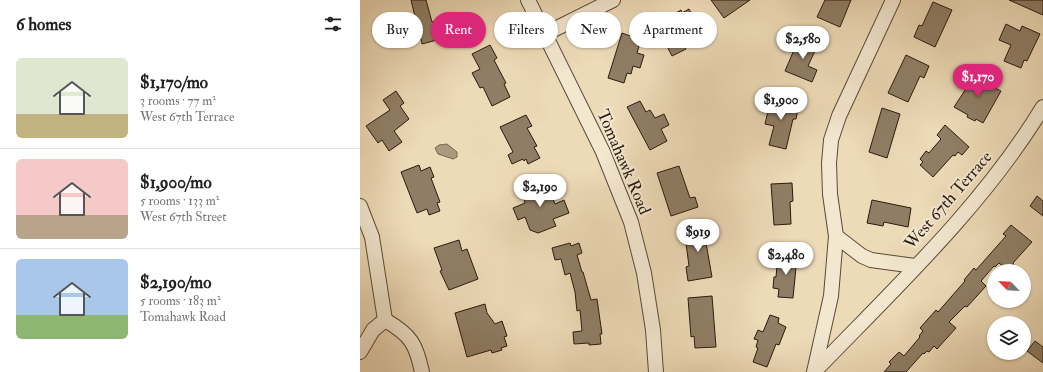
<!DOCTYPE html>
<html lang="en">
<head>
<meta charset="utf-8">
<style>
  :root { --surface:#fff; --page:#f6f6f6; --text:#222; --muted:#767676; --line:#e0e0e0; --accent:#db2777 }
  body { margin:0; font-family:"IM FELL Double Pica",serif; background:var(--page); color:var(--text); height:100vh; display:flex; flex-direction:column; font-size:15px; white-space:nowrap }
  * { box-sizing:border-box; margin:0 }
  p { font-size:13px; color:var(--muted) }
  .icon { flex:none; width:22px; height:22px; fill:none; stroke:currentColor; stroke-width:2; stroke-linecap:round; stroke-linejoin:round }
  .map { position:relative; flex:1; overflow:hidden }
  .drawer { display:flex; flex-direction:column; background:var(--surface); width:360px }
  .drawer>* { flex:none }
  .top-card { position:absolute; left:12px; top:12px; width:380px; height:36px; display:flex; gap:8px }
  .needle { width:26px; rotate:295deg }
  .controls { position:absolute; left:627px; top:264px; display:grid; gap:8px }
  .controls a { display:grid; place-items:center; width:44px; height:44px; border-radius:50%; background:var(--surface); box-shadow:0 1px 3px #0004; font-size:20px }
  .price { position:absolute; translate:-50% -34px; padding:0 9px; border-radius:14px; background:#fff; color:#222; font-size:13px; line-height:26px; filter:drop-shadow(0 1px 2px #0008) }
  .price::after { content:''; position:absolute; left:50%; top:24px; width:12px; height:9px; margin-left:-6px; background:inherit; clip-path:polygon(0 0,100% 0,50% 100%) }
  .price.current { background:var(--accent); color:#fff }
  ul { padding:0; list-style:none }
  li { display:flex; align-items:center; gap:12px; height:100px; padding:0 16px }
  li+li { border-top:1px solid var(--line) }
  li span { display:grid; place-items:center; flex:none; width:112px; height:80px; border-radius:6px; color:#555 }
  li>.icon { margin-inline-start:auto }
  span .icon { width:48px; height:48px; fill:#fffc; stroke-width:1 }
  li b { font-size:17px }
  h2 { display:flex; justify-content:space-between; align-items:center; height:48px; padding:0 16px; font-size:17px }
  .chip { padding:0 14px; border-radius:18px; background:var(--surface); box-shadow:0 1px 3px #0004; font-size:14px; line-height:36px }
  .chip.current { background:var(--accent); color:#fff }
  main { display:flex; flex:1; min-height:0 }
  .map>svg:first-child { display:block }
</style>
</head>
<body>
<main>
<section class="drawer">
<h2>6 homes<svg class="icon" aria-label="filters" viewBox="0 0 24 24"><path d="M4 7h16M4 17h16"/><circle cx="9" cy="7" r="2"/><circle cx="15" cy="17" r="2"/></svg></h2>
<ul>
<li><span style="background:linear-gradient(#dfe7d0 70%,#c2b280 0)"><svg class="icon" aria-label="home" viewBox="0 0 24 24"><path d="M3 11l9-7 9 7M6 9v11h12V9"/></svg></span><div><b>$1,170/mo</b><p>3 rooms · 77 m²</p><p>West 67th Terrace</p></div></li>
<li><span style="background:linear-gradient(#f6c9c9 70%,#b9a48a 0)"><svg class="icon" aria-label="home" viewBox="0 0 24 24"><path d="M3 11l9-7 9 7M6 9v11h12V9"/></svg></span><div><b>$1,900/mo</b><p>5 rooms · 133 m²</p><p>West 67th Street</p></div></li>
<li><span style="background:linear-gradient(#a9c7e8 70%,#8fb573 0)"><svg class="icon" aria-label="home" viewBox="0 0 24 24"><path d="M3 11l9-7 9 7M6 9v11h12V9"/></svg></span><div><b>$2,190/mo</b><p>5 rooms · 183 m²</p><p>Tomahawk Road</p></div></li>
</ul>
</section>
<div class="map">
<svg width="683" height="372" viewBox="0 0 683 372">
  <rect width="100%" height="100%" fill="#eddab7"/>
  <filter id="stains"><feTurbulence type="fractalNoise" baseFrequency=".005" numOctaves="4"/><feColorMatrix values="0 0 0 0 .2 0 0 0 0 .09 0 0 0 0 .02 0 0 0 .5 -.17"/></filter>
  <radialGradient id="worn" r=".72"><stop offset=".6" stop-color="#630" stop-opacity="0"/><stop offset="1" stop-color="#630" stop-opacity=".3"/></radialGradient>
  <polygon fill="#aa997d" stroke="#766750" points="87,144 97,152 97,157 93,159 78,154 75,148 79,145"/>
  <g fill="#8f7e65" stroke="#291b0d">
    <polygon points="51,0 66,0 72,22 86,18 89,30 76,34 77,40 62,44 61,39 54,41 51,27 57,25"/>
    <polygon points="351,0 390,0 364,18"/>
    <polygon points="465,0 491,0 480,27 457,17"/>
    <polygon points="649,0 683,0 683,15"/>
    <polygon points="573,2 592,10 575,47 554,37 559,25 562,26"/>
    <polygon points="329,9 338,26 319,37 326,49 312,56 297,27 310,20 309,17 321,10 322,13"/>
    <polygon points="646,24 660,31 662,26 680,34 667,61 664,60 661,68 644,61 651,45 639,40"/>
    <polygon points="262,33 281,40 277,53 284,55 280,68 273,66 271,74 267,73 264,83 248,78"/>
    <polygon points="444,35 459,42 448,66 457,70 452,82 425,71 434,50 437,51"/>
    <polygon points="130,45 137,58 134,60 146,83 144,84 150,97 132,106 123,87 120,88 112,73 120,69 112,54"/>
    <polygon points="546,55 569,66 564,78 560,76 548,102 528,93"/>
    <polygon points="617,72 635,83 633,87 641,91 623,123 616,119 615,121 607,117 608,115 594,107"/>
    <polygon points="36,91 44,103 40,106 49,119 34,131 42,142 29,151 22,140 18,143 6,126 30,110 23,100"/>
    <polygon points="411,98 439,104 436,119 433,119 426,149 409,145 414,126 405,124"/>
    <polygon points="280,101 286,112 290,110 295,118 304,114 309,125 301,129 307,141 290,150 267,107"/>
    <polygon points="522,108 540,114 527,158 509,152"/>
    <polygon points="166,115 172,126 167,128 177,146 174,147 180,158 168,164 166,159 164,161 163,159 152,164 148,155 153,152 140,127"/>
    <polygon points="585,125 609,147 602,155 598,152 595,156 593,155 573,177 560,165 563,162 560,159 566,151 569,153 581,139 577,135"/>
    <polygon points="59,165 61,171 70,167 74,177 71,178 80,202 77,203 80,211 69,215 67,209 57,213 41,172"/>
    <polygon points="319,166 330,198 335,197 338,207 311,216 297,173"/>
    <polygon points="186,181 195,204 204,200 209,213 193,219 196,226 178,233 170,230 165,217 158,220 153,208 165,203 162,191"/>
    <polygon points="432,183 433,201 430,202 431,224 414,225 411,184"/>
    <polygon points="677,196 683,201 683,216 670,206"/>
    <polygon points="512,200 551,208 548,227 524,222 523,226 507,223"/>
    <polygon points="347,224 350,237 345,237 352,277 328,281 326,267 329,266 324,228"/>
    <polygon points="651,225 672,242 653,263 654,265 649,271 639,263 635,267 634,266 621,281 626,286 607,307 605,306 589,322 596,328 577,349 574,346 569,352 567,351 564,354 563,353 546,372 524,372 531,364 529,362 539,352 544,356 560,337 559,336 563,331 560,328 576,310 578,312 605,281 604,280 614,268 616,270 646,236 643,234"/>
    <polygon points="99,240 102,251 107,249 118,279 89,290 80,271 82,270 74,248"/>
    <polygon points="210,243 211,246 219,243 222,253 217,255 222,272 223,272 231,300 237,299 242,334 240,334 241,344 229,345 229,343 214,344 213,332 222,331 220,310 217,311 215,292 210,273 205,275 201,259 195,260 192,248"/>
    <polygon points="418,255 437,257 433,298 418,297 419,289 413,288 414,277 416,277"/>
    <polygon points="352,296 356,347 335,348 334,336 331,337 328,298"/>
    <polygon points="125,304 127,313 135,324 142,321 147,336 144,337 147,346 141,348 142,350 132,353 131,350 107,357 95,313"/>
    <polygon points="410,315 419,318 418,323 426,327 419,345 416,344 407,367 393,362 398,348 396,347 398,340 394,339 398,330 403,332"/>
    <polygon points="675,341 683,347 683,363 667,351"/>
  </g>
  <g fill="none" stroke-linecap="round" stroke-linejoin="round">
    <defs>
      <g id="minor">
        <polyline points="168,0 243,152 271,222 284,273 293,330 296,372"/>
        <polyline points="533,0 479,116 471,140 469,163 470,194 476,236 502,256 511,260 555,266"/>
        <polyline points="185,34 253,0"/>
        <polyline points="0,206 12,237 25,320"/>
        <path d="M 25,320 C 51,335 56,344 62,372"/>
        <polyline points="0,352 13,330 25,320"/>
        <path d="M 454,372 C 535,288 623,206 683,107"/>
        <polyline points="454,372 471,296 476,236"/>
      </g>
    </defs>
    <use href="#minor" stroke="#5a4b38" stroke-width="16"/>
    <use href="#minor" stroke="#f3e7d0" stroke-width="14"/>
  </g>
  <g text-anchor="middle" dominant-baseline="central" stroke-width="4" stroke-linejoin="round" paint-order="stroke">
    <g font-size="17" fill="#291b0d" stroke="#f3e7d0">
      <text transform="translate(264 162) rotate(67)">Tomahawk Road</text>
      <text transform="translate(588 200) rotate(-49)">West 67th Terrace</text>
    </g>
  </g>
  <rect width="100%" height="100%" filter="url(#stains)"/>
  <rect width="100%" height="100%" fill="url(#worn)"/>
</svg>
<div class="controls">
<a><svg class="needle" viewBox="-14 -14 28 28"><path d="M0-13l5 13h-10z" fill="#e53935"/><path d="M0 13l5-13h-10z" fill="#767676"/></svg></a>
<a><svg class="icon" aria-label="layers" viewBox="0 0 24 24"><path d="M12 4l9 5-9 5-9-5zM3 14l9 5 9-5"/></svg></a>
</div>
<b class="price" style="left:443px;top:60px">$2,580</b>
<b class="price current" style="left:618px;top:98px">$1,170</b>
<b class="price" style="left:421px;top:121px">$1,900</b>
<b class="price" style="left:180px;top:208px">$2,190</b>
<b class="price" style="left:338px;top:253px">$919</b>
<b class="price" style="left:426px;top:276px">$2,480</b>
<div class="top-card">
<a class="chip">Buy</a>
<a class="chip current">Rent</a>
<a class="chip">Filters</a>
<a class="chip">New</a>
<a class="chip">Apartment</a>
</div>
</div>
</main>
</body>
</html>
